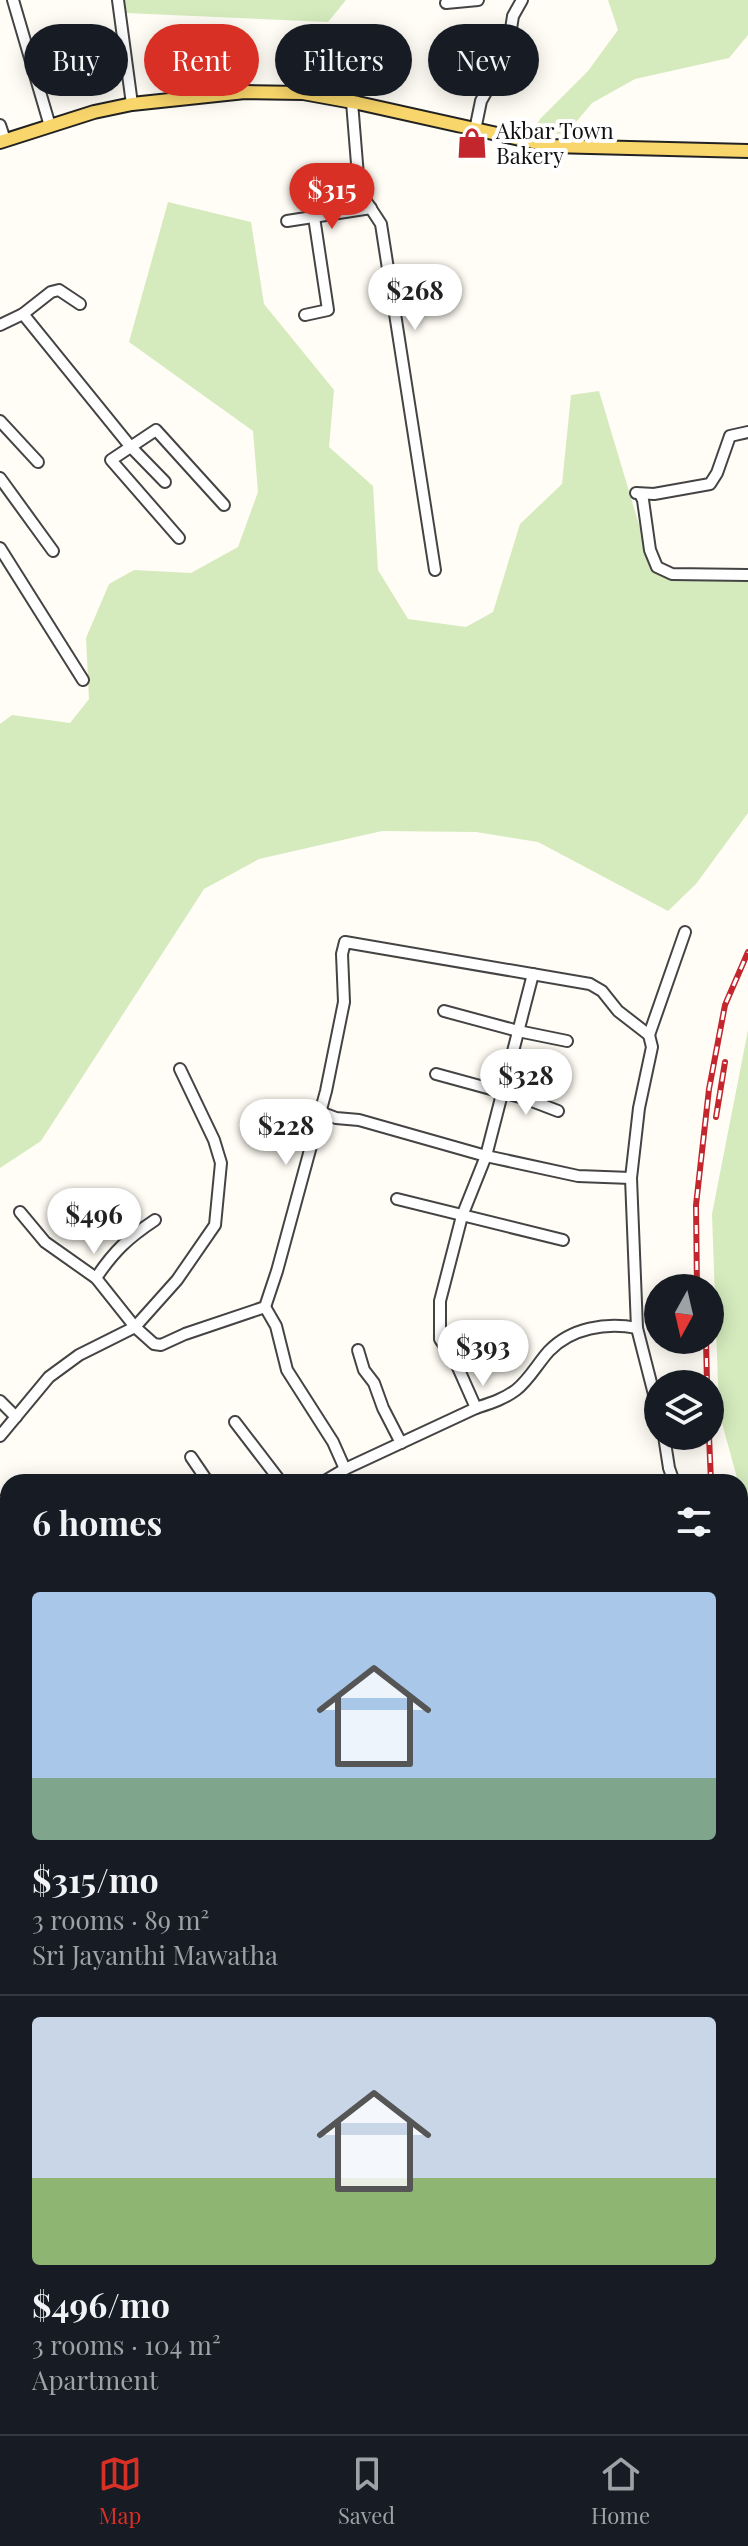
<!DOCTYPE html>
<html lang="en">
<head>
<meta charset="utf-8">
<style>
  :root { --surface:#171b24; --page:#242831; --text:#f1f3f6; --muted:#9ea1a6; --line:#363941; --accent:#d93025 }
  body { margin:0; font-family:"Playfair Display",serif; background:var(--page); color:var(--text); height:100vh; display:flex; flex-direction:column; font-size:30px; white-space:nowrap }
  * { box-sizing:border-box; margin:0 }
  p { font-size:26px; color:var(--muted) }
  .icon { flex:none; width:44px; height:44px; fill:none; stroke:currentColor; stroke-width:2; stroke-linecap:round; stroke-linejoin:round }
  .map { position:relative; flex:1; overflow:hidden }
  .details { position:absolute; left:0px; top:1474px; width:748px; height:960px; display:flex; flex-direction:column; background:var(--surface); border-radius:24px 24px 0 0; box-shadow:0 4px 20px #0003 }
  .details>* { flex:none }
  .banner { position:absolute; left:24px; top:24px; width:700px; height:72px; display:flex; gap:16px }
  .needle { width:52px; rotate:188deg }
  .tools { position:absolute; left:644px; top:1274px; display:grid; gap:16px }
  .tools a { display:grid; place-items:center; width:80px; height:80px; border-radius:50%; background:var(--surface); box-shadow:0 4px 20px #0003; font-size:40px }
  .price { position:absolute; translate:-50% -68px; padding:0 18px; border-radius:28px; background:#fff; color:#222; font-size:26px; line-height:52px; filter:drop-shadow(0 2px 4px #0008) }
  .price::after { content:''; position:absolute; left:50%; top:48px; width:24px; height:18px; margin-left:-12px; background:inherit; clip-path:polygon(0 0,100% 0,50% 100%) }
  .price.selected { background:var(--accent); color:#fff }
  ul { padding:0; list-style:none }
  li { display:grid; align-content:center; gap:16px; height:424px; padding:0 32px }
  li+li { border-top:2px solid var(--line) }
  li span { display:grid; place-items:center; height:248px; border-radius:8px; color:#555 }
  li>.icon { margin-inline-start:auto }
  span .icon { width:144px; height:144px; fill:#fffc; stroke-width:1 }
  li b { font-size:34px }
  h2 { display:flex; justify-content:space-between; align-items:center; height:96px; padding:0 32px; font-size:34px }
  .pill { padding:0 28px; border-radius:36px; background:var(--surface); box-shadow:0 4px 20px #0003; font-size:28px; line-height:72px }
  .pill.selected { background:var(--accent); color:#fff }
  .menu { display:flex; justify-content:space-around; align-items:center; height:112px; border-top:2px solid var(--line); background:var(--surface); font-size:22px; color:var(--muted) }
  .menu a { display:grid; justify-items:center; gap:4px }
  .menu .selected { color:var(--accent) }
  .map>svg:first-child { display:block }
</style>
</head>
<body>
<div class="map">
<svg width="748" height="2434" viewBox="0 0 748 2434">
  <rect width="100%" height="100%" fill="#fffdf5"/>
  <g fill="#d5ebbd">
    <polygon points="123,0 346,0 328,22 126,13"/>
    <polygon points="608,0 748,0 748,35 729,58 635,79 592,103 566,134 532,133 540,119 588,71 618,30"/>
    <polygon points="168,202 251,222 264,304 334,390 329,447 373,486 378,570 408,619 466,627 493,612 520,524 562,484 571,395 599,391 649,558 674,571 748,571 748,813 696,884 668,911 538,842 476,832 382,831 259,859 204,889 41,1141 0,1168 0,724 12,715 70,723 89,699 86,638 109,584 134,570 191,573 238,547 258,492 253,431 129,342"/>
    <polygon points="748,1030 748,1504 740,1489 719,1412 712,1214"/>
    <polygon points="203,2426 700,2426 707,2434 176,2434"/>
  </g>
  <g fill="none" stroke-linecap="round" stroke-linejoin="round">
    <defs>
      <g id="minor">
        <polyline points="13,0 50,126"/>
        <polyline points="118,0 132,104"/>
        <polyline points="446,3 478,0"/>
        <polyline points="352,102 358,176 364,198 381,224 435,570"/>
        <polyline points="0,125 5,140"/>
        <polyline points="475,130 481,101 507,55 513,16 522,0"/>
        <polyline points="287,221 371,208"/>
        <polyline points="23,314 130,446 165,482"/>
        <polyline points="305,315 328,310 314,217"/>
        <polyline points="0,325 23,314 51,292 59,290 80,304"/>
        <polyline points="0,421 38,462"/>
        <polyline points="0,478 53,551"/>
        <polyline points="636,493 654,494 710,484 717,473 730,436 748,432"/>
        <polyline points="640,494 643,500 650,550 657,567 672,574 748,575"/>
        <polyline points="179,538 111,460 156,430 224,505"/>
        <polyline points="0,548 83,680"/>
        <polyline points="444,1011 518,1031 567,1041"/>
        <polyline points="649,1035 685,932"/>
        <polyline points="180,1069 214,1140 221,1163 215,1225 177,1280 135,1327 154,1344 161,1345 185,1334 265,1307 277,1271 326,1091 344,1002 342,954 345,942 590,984 602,991 618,1011 649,1035 652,1047 639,1108 631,1178 637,1328 658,1410"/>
        <polyline points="436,1074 524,1098 558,1111"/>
        <polyline points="320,1112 336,1118 359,1120 486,1156 578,1176 631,1178"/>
        <polyline points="397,1199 563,1240"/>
        <path d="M 96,1278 C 114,1251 128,1238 155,1220"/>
        <polyline points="265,1307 276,1326 287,1370 333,1442 345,1469"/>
        <polyline points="358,1350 364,1370 374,1383 383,1408 401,1443"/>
        <polyline points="0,1401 16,1417"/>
        <polyline points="476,1408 456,1363 440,1339 440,1301 462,1216 486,1156 533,974"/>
        <polyline points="235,1422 281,1482"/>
        <polyline points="0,1436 49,1377 79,1355 135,1327 96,1278 45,1242 20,1212"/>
        <polyline points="664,1436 669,1468 674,1482"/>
        <polyline points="191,1457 208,1482"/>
        <path d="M 323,1482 L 345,1469 L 476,1408 C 491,1403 504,1399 516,1390 C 529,1380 538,1363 549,1351 C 571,1328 606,1322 637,1328"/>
        <polyline points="0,1501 8,1502"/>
        <polyline points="740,1567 748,1579"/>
        <polyline points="6,1599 5,1698 8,1700"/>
        <polyline points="0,1777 8,1780"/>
        <polyline points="740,1799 748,1800"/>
        <polyline points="0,2181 8,2175"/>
        <polyline points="0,2223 8,2228"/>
        <polyline points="740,2316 748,2288"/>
      </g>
      <polyline id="major" points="0,142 94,112 132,104 245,92 303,93 358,103 551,146 748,151"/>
    </defs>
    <use href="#minor" stroke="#444" stroke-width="14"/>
    <use href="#major" stroke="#222" stroke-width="16"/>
    <use href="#minor" stroke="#fff" stroke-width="10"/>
    <use href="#major" stroke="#f9d66b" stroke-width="12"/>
    <defs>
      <g id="rail">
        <polyline points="716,1117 725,1062"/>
        <polyline points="697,1288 696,1205 709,1089 725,1005 748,952"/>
        <polyline points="706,1340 707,1384"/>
        <polyline points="709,1436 711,1482"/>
        <polyline points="50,2434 75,2426"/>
        <polyline points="85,2434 111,2426"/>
      </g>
    </defs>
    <use href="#rail" stroke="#c4262e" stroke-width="6"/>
    <use href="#rail" stroke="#fff" stroke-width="3" stroke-dasharray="9" stroke-linecap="butt"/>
  </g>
  <defs>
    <symbol id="shop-bare" viewBox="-9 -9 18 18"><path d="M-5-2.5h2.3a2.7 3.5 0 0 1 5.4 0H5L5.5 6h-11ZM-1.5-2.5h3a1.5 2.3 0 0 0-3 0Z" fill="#c4262e" stroke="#fff" stroke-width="2.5" paint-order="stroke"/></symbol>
  </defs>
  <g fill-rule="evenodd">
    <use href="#shop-bare" x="450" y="121" width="44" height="44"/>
  </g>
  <g text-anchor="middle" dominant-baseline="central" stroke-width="8" stroke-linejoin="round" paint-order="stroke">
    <g font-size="22" fill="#111" stroke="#fff" text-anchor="start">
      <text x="496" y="130">Akbar Town<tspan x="496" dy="25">Bakery</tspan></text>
    </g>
  </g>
</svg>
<div class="tools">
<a><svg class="needle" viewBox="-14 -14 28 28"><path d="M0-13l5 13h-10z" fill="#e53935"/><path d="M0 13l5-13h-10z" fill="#9ea1a6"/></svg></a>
<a><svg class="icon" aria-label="layers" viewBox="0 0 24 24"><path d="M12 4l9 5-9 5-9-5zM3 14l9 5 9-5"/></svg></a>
</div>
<b class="price selected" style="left:332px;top:231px">$315</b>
<b class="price" style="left:415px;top:332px">$268</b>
<b class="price" style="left:526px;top:1117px">$328</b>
<b class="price" style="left:286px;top:1167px">$228</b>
<b class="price" style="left:94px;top:1256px">$496</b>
<b class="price" style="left:483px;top:1388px">$393</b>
<div class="banner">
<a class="pill">Buy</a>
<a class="pill selected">Rent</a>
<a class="pill">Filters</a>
<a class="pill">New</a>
</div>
<section class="details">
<h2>6 homes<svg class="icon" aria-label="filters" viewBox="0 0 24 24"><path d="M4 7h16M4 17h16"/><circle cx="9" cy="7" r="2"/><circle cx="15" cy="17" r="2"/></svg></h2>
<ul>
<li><span style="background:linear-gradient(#a9c7e8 75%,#7fa58c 0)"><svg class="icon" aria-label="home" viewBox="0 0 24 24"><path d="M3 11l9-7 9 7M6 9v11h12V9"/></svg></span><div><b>$315/mo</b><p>3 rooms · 89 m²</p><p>Sri Jayanthi Mawatha</p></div></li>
<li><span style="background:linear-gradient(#c9d6e8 65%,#8fb573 0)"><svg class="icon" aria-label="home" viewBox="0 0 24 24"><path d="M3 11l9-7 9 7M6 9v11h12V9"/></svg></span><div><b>$496/mo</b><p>3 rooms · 104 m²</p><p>Apartment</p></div></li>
</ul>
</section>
</div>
<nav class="menu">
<a class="selected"><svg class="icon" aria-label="map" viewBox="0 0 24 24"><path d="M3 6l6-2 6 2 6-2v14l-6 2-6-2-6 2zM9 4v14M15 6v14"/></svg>Map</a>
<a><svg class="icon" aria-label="saved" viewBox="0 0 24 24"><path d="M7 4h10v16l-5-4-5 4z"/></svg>Saved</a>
<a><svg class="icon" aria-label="home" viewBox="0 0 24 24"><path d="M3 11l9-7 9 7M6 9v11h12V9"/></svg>Home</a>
</nav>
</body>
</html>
